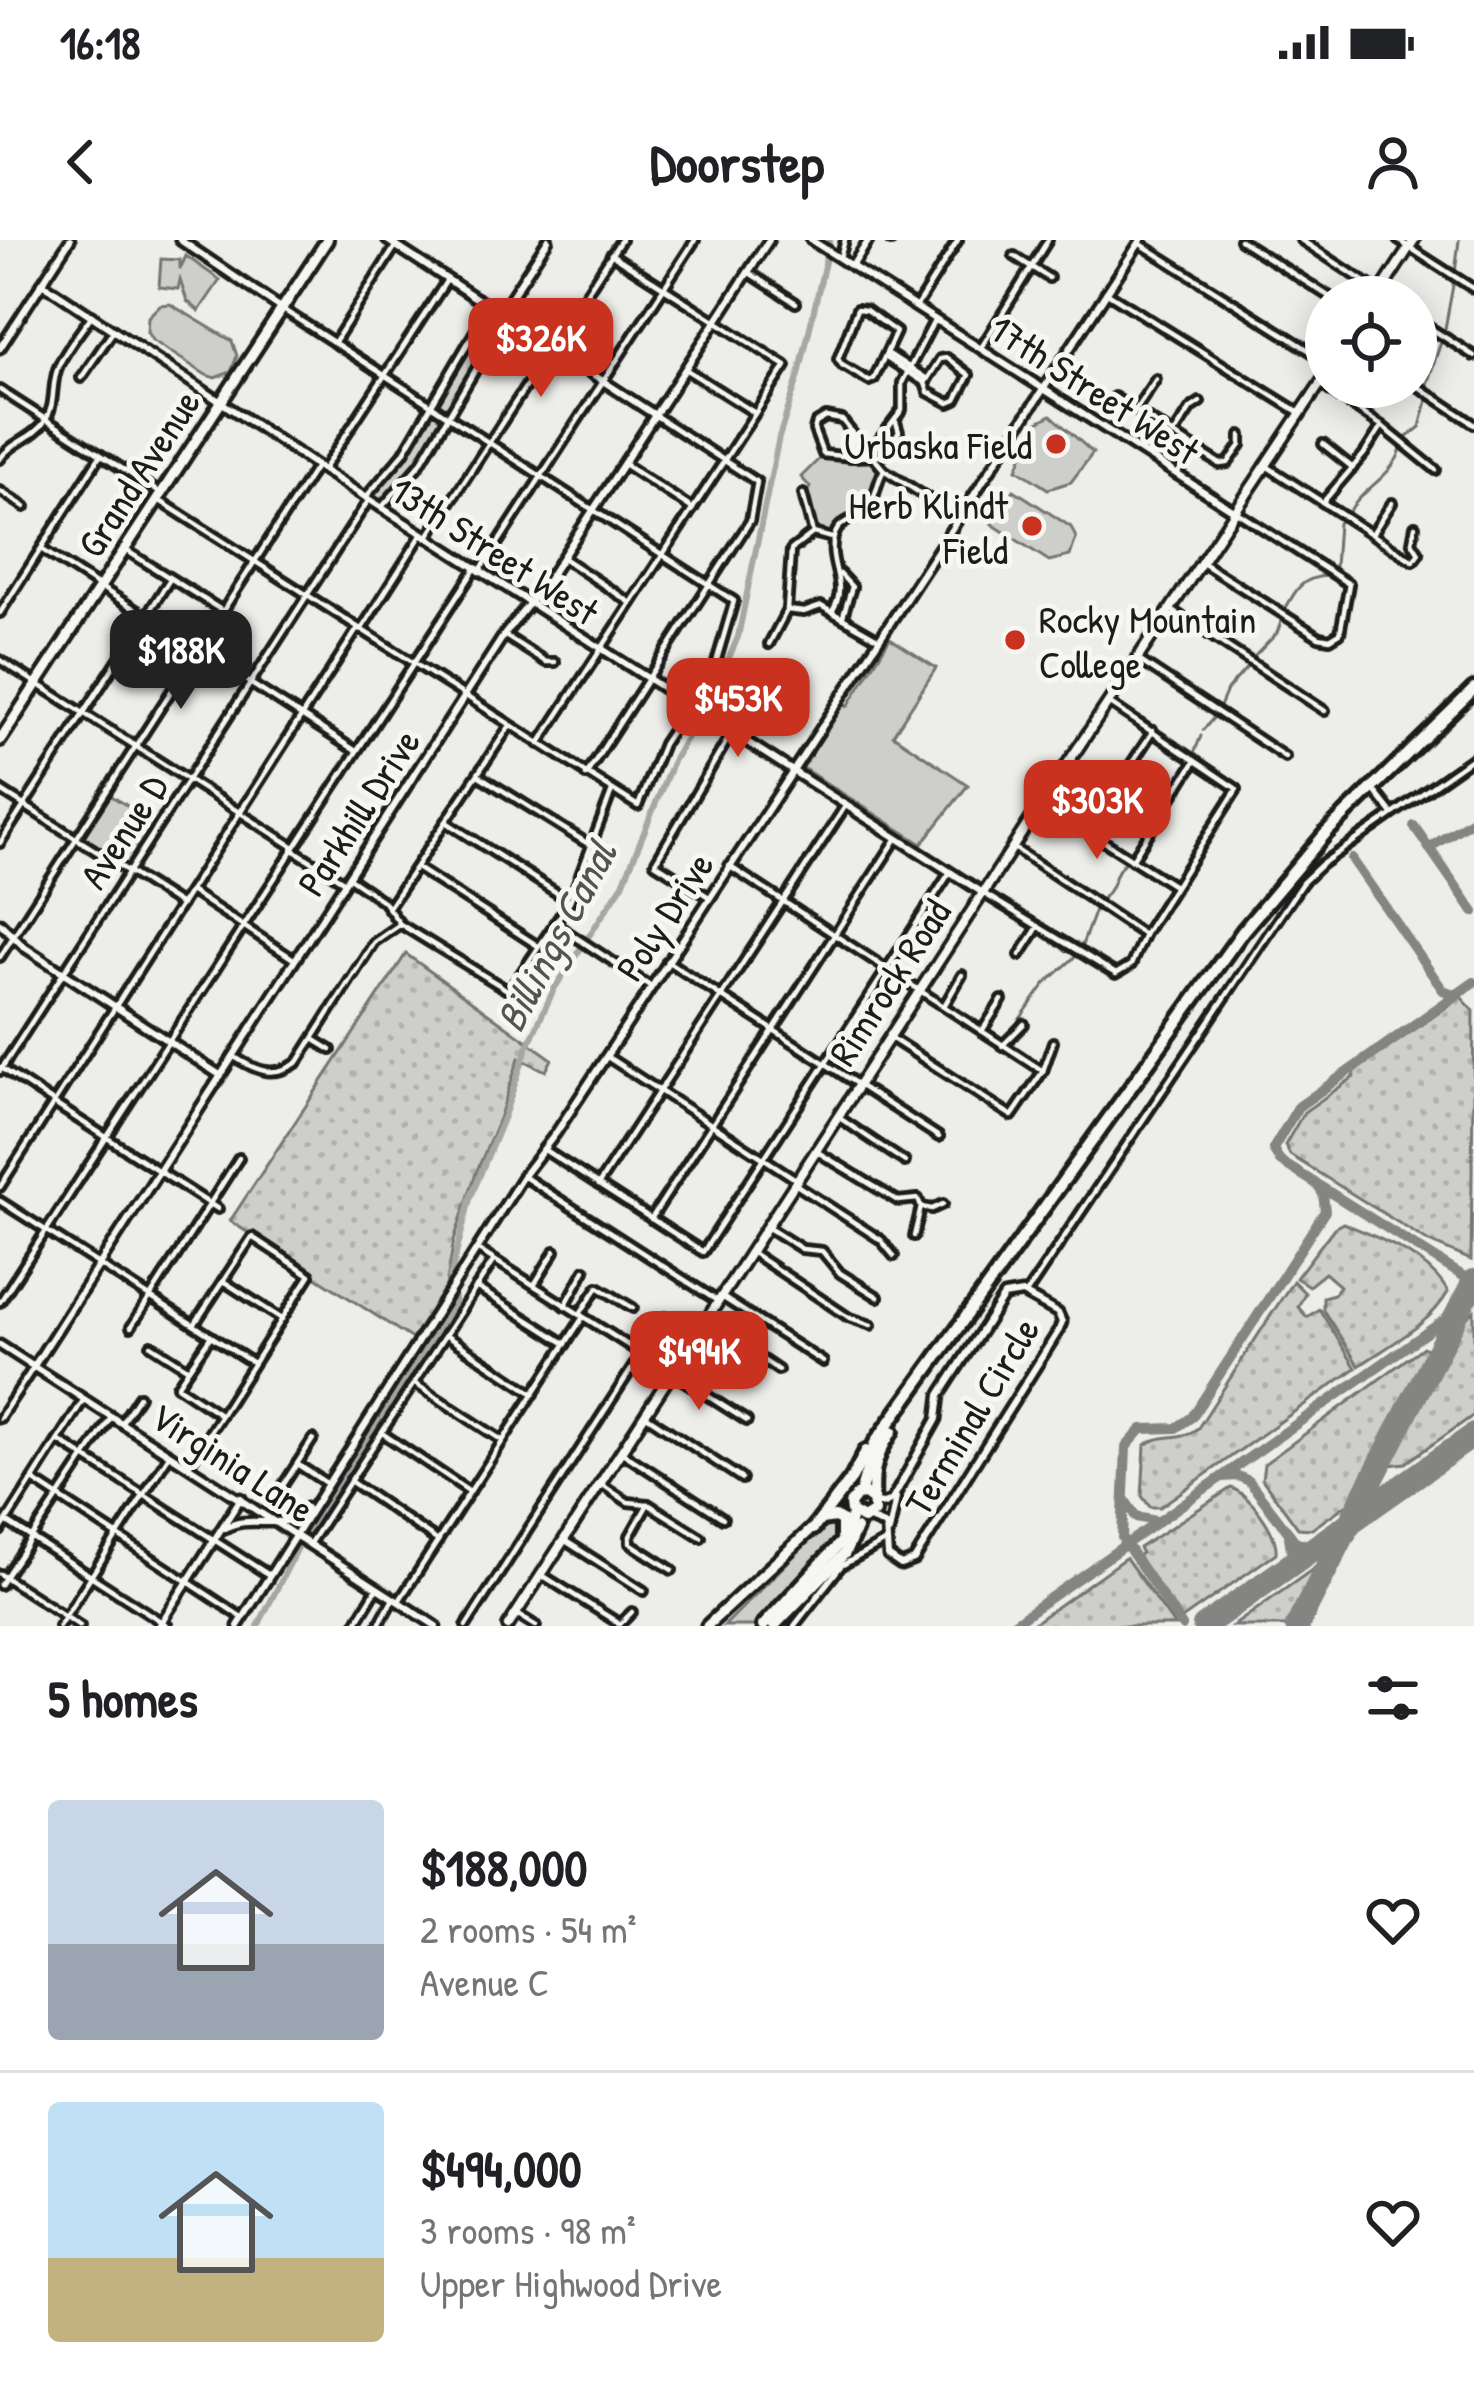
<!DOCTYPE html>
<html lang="en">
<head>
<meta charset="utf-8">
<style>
  :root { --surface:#fff; --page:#f2f2f2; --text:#202124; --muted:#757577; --line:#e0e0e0; --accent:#c8321e }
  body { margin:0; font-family:"Patrick Hand",sans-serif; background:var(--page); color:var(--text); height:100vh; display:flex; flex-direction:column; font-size:45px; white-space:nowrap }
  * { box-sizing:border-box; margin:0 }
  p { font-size:39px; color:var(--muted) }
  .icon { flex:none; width:66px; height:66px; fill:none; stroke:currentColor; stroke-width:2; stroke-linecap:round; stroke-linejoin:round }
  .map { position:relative; height:1386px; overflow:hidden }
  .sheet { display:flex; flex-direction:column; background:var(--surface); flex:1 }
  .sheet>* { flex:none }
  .buttons { position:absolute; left:1305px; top:36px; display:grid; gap:24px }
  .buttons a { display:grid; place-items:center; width:132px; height:132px; border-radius:50%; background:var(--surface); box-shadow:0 6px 30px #0003; font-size:60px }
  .price { position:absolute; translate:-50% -102px; padding:0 27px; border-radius:24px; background:var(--accent); color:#fff; font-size:39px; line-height:78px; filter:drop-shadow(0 3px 6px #0008) }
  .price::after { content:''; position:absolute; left:50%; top:72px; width:36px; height:27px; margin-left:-18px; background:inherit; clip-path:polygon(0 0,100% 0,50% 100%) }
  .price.on { background:#222; color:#fff }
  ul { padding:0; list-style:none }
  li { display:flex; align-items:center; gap:36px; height:300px; padding:0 48px }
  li+li { border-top:3px solid var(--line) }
  li span { display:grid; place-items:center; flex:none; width:336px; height:240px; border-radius:12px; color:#555 }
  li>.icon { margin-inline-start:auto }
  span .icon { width:144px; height:144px; fill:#fffc; stroke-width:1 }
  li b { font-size:51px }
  h2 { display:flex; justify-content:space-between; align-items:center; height:144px; padding:0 48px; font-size:51px }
  .status { display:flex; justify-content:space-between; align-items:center; height:84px; padding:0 60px; background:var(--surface); direction:ltr }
  .status svg { height:33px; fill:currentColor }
  header { display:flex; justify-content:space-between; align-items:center; height:156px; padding:0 48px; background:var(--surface); font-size:54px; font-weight:700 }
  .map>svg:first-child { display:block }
</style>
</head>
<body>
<div class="status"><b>16:18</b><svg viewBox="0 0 49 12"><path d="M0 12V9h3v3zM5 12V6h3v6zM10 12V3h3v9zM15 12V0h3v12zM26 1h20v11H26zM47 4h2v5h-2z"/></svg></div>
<header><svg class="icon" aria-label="back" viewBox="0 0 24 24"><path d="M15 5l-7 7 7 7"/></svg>Doorstep<svg class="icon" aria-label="person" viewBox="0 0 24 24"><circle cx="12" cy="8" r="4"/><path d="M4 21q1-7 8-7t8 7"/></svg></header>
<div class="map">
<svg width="1474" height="1386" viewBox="0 0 1474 1386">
  <defs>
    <pattern id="grass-dots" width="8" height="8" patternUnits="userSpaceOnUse" patternTransform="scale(3)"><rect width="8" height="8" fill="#cececb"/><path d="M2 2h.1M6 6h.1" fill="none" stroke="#b0b0ae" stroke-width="1.8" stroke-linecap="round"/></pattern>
  </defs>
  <rect width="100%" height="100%" fill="#edede9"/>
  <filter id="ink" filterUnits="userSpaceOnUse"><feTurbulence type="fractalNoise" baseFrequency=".00833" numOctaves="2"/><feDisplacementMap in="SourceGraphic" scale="24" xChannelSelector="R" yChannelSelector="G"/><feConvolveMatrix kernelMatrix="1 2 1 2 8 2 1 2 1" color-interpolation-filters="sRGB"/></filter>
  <g filter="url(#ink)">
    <g fill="url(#grass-dots)" stroke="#757574" stroke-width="3">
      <polygon points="406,714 552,819 546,831 519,818 498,882 476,933 454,1000 446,1046 412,1099 230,981"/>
      <polygon points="1461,757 1474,771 1471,1020 1429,1002 1290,915 1285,905 1304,872 1354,837 1354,832"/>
      <path d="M 1343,983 C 1379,998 1428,1016 1448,1052 C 1432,1083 1388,1106 1359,1126 L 1323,1070 L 1323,1057 L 1334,1054 L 1340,1046 L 1325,1033 L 1309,1046 L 1296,1038 L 1334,988 Z"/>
      <path d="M 1293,1041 L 1305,1053 L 1298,1067 L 1307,1077 L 1319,1069 L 1356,1128 L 1160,1267 L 1150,1267 L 1142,1256 L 1145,1206 C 1159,1192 1181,1202 1198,1188 Z"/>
      <polygon points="1474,1071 1474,1175 1406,1223 1390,1225 1459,1085"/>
      <polygon points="1423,1107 1430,1111 1356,1258 1312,1289 1298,1288 1262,1239 1264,1224"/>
      <path d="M 1231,1248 C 1249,1253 1278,1293 1276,1313 L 1182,1379 L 1137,1317 L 1142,1313 L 1139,1308 Z"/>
      <polygon points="1126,1318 1175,1386 1030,1386 1125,1318"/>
      <polygon points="1316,1327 1320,1329 1290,1386 1233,1386"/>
    </g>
    <g fill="#cececb" stroke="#757574" stroke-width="3">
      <polygon points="186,16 220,40 199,71 187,61 180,40 178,49 159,47 161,19 180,20 180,29"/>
      <polygon points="170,64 232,101 237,116 231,132 215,138 206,135 152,100 147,92 148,77 160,65"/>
      <polygon points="488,73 501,81 447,170 437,162"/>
      <polygon points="431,172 443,179 416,227 382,262 372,253 404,218"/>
      <polygon points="1051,175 1093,213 1071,242 1048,249 1017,229 1036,183"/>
      <polygon points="822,216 871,219 881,232 867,266 846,279 828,296 815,289 806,254 810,247 801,237"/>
      <polygon points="1014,250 1071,287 1076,298 1070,316 1049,321 992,284"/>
      <polygon points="890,398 936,428 893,495 968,545 922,604 801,527 843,464 848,466"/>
      <polygon points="110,555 156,584 128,627 82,598"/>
      <polygon points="829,1281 839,1283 840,1296 756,1386 724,1386"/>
    </g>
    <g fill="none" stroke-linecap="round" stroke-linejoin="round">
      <g stroke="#6f6f6d" stroke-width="3">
        <polyline points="1455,33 1459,0"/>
        <polyline points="1444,94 1454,40"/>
        <polyline points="1426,147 1442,99"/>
        <polyline points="1407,197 1420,187 1428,157"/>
        <path d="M 1349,272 C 1363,247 1394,237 1402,206"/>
        <polyline points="1335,327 1338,283 1343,278"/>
        <path d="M 1285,370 C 1296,348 1303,337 1328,336"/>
        <polyline points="1252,419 1277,393 1282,379"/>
        <polyline points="1219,469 1227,450 1248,426"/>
        <polyline points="1203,490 1216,475"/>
        <polyline points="1194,513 1201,496"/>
        <path d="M 1100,660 C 1116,650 1112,632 1126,621"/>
        <polyline points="1081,708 1096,667"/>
        <polyline points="1012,790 1045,744 1076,716"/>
      </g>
      <polyline stroke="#a6a6a3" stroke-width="6" points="258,1386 307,1290 455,1063 450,1038 470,959 504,876 527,808 554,749 623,644 673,521 717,445 738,397 779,197 799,135 830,0"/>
      <g stroke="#848482" stroke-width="10">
        <polyline points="1414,586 1474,672"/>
        <polyline points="1429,608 1474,579"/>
        <polyline points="1352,619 1443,750 1456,755"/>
        <polyline points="1474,742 1298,867 1273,909 1280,921 1474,1043"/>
        <polyline points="1222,1237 1238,1236 1249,1241 1295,1301 1306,1305 1325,1301"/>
        <polyline points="1125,1260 1136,1277 1156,1281"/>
        <polyline points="1283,1330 1292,1316 1289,1297"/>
        <polyline points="1010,1386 1474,1059"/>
        <polyline points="1182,1386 1122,1298 1126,1207 1142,1189 1176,1188 1192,1177 1325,971 1323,954 1317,945"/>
      </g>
      <g stroke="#848482" stroke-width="24">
        <polyline points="1204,1386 1474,1195"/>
        <polyline points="1297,1386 1474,1041"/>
      </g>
      <defs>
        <g id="minor">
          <polyline points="890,0 891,1"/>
          <polyline points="1240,0 1330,57"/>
          <polyline points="1301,0 1380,52"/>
          <polyline points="1398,0 1474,49"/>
          <polyline points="1139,3 1326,121"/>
          <polyline points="1014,16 1049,38"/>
          <polyline points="840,18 845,0"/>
          <polyline points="748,32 796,63"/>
          <polyline points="1106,52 1300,173"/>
          <polyline points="916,67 958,0"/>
          <polygon points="857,69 866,70 896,92 874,139 869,141 842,125 838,119"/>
          <polyline points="935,79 902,143 902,170 876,204 874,218 884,230 957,277"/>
          <polyline points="1416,79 1474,116"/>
          <polyline points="334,103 395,7"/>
          <polyline points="981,108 1048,0"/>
          <polyline points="887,113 927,139"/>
          <polyline points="885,117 925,143 928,152 949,163 956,160 969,135 947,118 940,119 925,143"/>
          <polyline points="685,129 755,173"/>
          <polyline points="81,138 114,90"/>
          <polyline points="1320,144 1382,186 1436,230"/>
          <polyline points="1416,145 1474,184"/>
          <polyline points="0,150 160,253"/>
          <polyline points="1114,157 1220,224 1228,223 1241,205 1241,195"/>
          <polyline points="1136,169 1156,139"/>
          <polygon points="826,177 842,180 853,194 852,217 823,214 814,190 816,183"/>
          <polyline points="1174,194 1191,168 1200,162"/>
          <polyline points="1323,204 1353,228"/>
          <polyline points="852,217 882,216 899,192 896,182"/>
          <path d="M 0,219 C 12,201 33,199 45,181 C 57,163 50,143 59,125 C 67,108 81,91 92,75"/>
          <polyline points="624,224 693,269"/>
          <polyline points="1265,225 1413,321 1419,313 1412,302 1415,286"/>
          <polyline points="323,230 447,40"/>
          <polyline points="1177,234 1194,209"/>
          <polyline points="0,251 25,267"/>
          <polyline points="803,254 813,293 832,298"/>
          <polyline points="365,258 403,214 489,67"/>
          <polyline points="157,259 638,566 663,504 715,426 734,361 282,69"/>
          <polyline points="1324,261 1364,214 1382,186"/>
          <polyline points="381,268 420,224 506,78"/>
          <polyline points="1372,294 1392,263"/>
          <polyline points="427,298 621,0"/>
          <polyline points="41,309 356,511"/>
          <polyline points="124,309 221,370"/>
          <polyline points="563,318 631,363"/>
          <polyline points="1201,322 1319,397 1330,399 1340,393 1349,344 1235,271"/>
          <polyline points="479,332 695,0"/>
          <polyline points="840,334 852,347 843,376"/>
          <polyline points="1170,369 1325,471"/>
          <polyline points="787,370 804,372 821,366 879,399"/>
          <path d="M 833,370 C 849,344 827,324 834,297 C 839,278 859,280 869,267 C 876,257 877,242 883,232"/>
          <polyline points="0,373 100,216"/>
          <polyline points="361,390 422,294"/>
          <polyline points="504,395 546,422 555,422"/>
          <polyline points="769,404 787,370 791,310 813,293"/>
          <polyline points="1137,419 1285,517"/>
          <polyline points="0,420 294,607"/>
          <polyline points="539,504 786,126 611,14"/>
          <polyline points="478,535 590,605"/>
          <polyline points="586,535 750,281 757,242 656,176"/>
          <polyline points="1372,548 1391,572"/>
          <polyline points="0,550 181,665"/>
          <polyline points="1042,562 1174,646"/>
          <polyline points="446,582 568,660"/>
          <polyline points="1087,591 1153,491"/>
          <polyline points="0,603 170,339"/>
          <polyline points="1014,608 1144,695"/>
          <polyline points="292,609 343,641"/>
          <polyline points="1132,620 1195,521"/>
          <polyline points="729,626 1043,831"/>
          <polyline points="417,628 538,706"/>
          <polyline points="348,637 383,661 400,684 509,751 570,661 612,551"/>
          <polyline points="190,651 295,720"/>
          <polyline points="983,653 1116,734 1131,725 1144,695 1237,549 1109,463"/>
          <polyline points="709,657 655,623 732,492"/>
          <polyline points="389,667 509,487"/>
          <polyline points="554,683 650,746"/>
          <polyline points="1020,715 1036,690"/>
          <polyline points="0,717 315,228"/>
          <polyline points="667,721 939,897"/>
          <polyline points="944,766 962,735"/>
          <polyline points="982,791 1002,760"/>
          <polyline points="891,798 1012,876 1043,831 1053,802"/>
          <polyline points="313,799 331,810"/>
          <polyline points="1002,806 1024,784"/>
          <path d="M 233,816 C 256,831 274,839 298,822 L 374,702 L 400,684"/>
          <polyline points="606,816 797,940"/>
          <polyline points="0,827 53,862"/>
          <polyline points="0,831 368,261"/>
          <polyline points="53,863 218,969"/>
          <polyline points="838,877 905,922"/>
          <polyline points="543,909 703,1012 950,632"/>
          <polyline points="816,911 898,961 918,959 921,967 914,996"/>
          <polyline points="523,936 719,1062"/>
          <polyline points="795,944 881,1000 894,1016"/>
          <polyline points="598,945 846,565"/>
          <polyline points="0,947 358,388"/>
          <polyline points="0,961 253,1123"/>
          <polyline points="921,967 932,969 943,964"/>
          <polyline points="651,979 897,598"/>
          <polyline points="767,987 802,1009 822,1011 840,1033 878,1057"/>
          <polyline points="477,1009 747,1181"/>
          <polyline points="751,1012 848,1077 871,1085"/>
          <polyline points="223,1041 282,1079"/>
          <polyline points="534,1045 555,1011"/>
          <polyline points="476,1047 566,1104"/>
          <polyline points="1026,1054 1302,643 1322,624 1474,517"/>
          <polyline points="722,1057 823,1122"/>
          <polyline points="0,1062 475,329"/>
          <polyline points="565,1066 585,1030"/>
          <polyline points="579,1075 598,1047 633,1068"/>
          <polyline points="706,1082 778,1130"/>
          <polyline points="131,1087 239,918"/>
          <polyline points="445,1095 534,1154"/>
          <polyline points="211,1096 177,1146 221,1175"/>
          <polyline points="151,1105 187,1128"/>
          <polyline points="414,1143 503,1201"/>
          <polyline points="645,1175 742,1239"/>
          <polyline points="0,1178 33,1128"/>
          <polyline points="122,1182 139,1156"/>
          <polyline points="382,1193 470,1252"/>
          <polyline points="58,1200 269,1335"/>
          <polyline points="621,1212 723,1278"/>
          <polyline points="297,1224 326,1243"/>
          <polyline points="189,1225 310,1035 252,997 194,1085"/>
          <polyline points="33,1240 243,1378"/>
          <polyline points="350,1241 438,1301"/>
          <polyline points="601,1244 628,1262 648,1264 701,1297"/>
          <polyline points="282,1247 313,1199"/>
          <polyline points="648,1264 630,1296 630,1303 672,1330"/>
          <polyline points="6,1281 168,1386"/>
          <polyline points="0,1291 84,1159"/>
          <polyline points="564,1300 644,1351"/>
          <polyline points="310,1303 494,1020"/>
          <polyline points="0,1334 80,1386"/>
          <polyline points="542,1335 620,1384 632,1372"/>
          <polyline points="0,1345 112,1176"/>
          <polyline points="399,1361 583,1077"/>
          <polyline points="517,1374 536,1386"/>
          <polyline points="59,1386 170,1214"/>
          <polyline points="354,1386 376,1350"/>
          <polyline points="378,1386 393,1359"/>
          <polyline points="466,1386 665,1077"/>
          <polyline points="794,1386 841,1326 886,1301"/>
        </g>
        <g id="tertiary">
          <polyline points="180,0 281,68"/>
          <polyline points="387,0 655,175"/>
          <polyline points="811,0 1234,271"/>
          <polyline points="852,26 869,0"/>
          <polyline points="42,43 323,230 983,653"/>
          <polyline points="500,74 548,0"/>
          <polyline points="0,108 70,0"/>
          <polyline points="0,683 24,707 220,835"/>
          <polyline points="0,1105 436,1386"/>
          <polyline points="34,1126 504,395 547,341 769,0"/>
          <polyline points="867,1278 886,1286 888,1316 901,1325 914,1320 1059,1090 1062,1082 1058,1073 1022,1053 1004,1056 940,1155 937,1179 892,1260 884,1264 876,1263"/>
          <path d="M 225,1288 C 252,1272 285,1295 306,1268"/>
          <polyline points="889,1292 896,1258"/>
          <polyline points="159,1386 241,1258"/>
          <polyline points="238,1386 523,936 556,893 1141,0"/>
        </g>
        <g id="secondary">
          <polyline points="1377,57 1414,0"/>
          <polyline points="508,1386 1042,562 1326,135"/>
        </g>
        <g id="primary">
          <polyline points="0,500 327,0"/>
          <polyline points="707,1386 817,1284"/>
        </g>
        <g id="trunk">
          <polyline points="860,1254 875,1203 1243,691 1326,593 1474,449"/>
          <path d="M 873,1260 L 865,1254 L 857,1255 L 850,1264 L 851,1272 L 863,1279 L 874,1272 C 872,1237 871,1223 892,1191"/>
          <polyline points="821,1279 835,1277 842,1281 842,1297"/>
          <polyline points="813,1289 852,1238 866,1211"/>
          <polyline points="763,1386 847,1296 852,1274"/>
          <polyline points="774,1386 845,1313 856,1289"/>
        </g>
      </defs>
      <use href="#minor" stroke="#1c1c1c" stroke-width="14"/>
      <use href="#tertiary" stroke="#1c1c1c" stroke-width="15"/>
      <use href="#secondary" stroke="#1c1c1c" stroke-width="16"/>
      <use href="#primary" stroke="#1c1c1c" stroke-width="18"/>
      <use href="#trunk" stroke="#1c1c1c" stroke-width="20"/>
      <use href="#minor" stroke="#f6f6f2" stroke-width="4.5"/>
      <use href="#tertiary" stroke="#f6f6f2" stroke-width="6"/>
      <use href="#secondary" stroke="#f6f6f2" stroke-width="8"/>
      <use href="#primary" stroke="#f6f6f2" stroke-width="9"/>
      <use href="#trunk" stroke="#f6f6f2" stroke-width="10"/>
    </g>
  </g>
  <g fill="#c8321e" stroke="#f6f6f2" stroke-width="4.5">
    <circle cx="1056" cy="204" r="12"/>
    <circle cx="1032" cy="286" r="12"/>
    <circle cx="1015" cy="400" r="12"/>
  </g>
  <g text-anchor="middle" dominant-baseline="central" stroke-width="10" stroke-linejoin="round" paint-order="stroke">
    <g font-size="39" fill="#1c1c1c" stroke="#f6f6f2">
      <text transform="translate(1095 149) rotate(33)">17th Street West</text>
      <text transform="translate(138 233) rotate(-57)">Grand Avenue</text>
      <text transform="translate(495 310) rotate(33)">13th Street West</text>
      <text transform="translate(358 572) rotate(-57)">Parkhill Drive</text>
      <text transform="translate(123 591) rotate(-57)">Avenue D</text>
      <text transform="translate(664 676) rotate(-57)">Poly Drive</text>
      <text transform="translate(889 742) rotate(-57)">Rimrock Road</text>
      <text transform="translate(971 1176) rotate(-59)">Terminal Circle</text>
      <text transform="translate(233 1222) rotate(33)">Virginia Lane</text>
    </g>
    <g font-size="39" fill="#1c1c1c" stroke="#f6f6f2" text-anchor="end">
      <text x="1032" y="204">Urbaska Field</text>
      <text x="1008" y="264">Herb Klindt<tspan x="1008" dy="45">Field</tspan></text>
      <text x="1039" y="378" text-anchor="start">Rocky Mountain<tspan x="1039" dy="45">College</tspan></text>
    </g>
    <g font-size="42" font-style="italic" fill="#535352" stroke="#f6f6f2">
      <text transform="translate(555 696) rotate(-62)">Billings Canal</text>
    </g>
  </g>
</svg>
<div class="buttons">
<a><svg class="icon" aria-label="locate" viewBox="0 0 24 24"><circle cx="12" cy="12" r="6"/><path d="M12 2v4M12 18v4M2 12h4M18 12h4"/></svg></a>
</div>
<b class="price" style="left:541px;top:160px">$326K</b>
<b class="price on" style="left:181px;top:472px">$188K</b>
<b class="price" style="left:738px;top:520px">$453K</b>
<b class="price" style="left:1097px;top:622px">$303K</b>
<b class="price" style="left:699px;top:1173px">$494K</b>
</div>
<section class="sheet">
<h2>5 homes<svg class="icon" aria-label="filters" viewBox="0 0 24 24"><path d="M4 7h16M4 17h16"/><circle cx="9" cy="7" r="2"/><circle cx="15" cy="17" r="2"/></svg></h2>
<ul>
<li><span style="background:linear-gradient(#c9d6e8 60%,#9aa5b1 0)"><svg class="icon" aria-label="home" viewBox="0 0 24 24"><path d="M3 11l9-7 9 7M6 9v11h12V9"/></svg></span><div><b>$188,000</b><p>2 rooms · 54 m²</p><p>Avenue C</p></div><svg class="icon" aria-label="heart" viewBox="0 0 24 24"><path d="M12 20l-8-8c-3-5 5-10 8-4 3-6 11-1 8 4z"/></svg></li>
<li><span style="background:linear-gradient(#bfe0f5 65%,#c2b280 0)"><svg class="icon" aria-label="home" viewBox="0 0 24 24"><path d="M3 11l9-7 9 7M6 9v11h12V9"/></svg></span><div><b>$494,000</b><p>3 rooms · 98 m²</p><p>Upper Highwood Drive</p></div><svg class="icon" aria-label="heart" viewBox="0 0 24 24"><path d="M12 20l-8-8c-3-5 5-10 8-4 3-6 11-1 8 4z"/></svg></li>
</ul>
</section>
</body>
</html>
